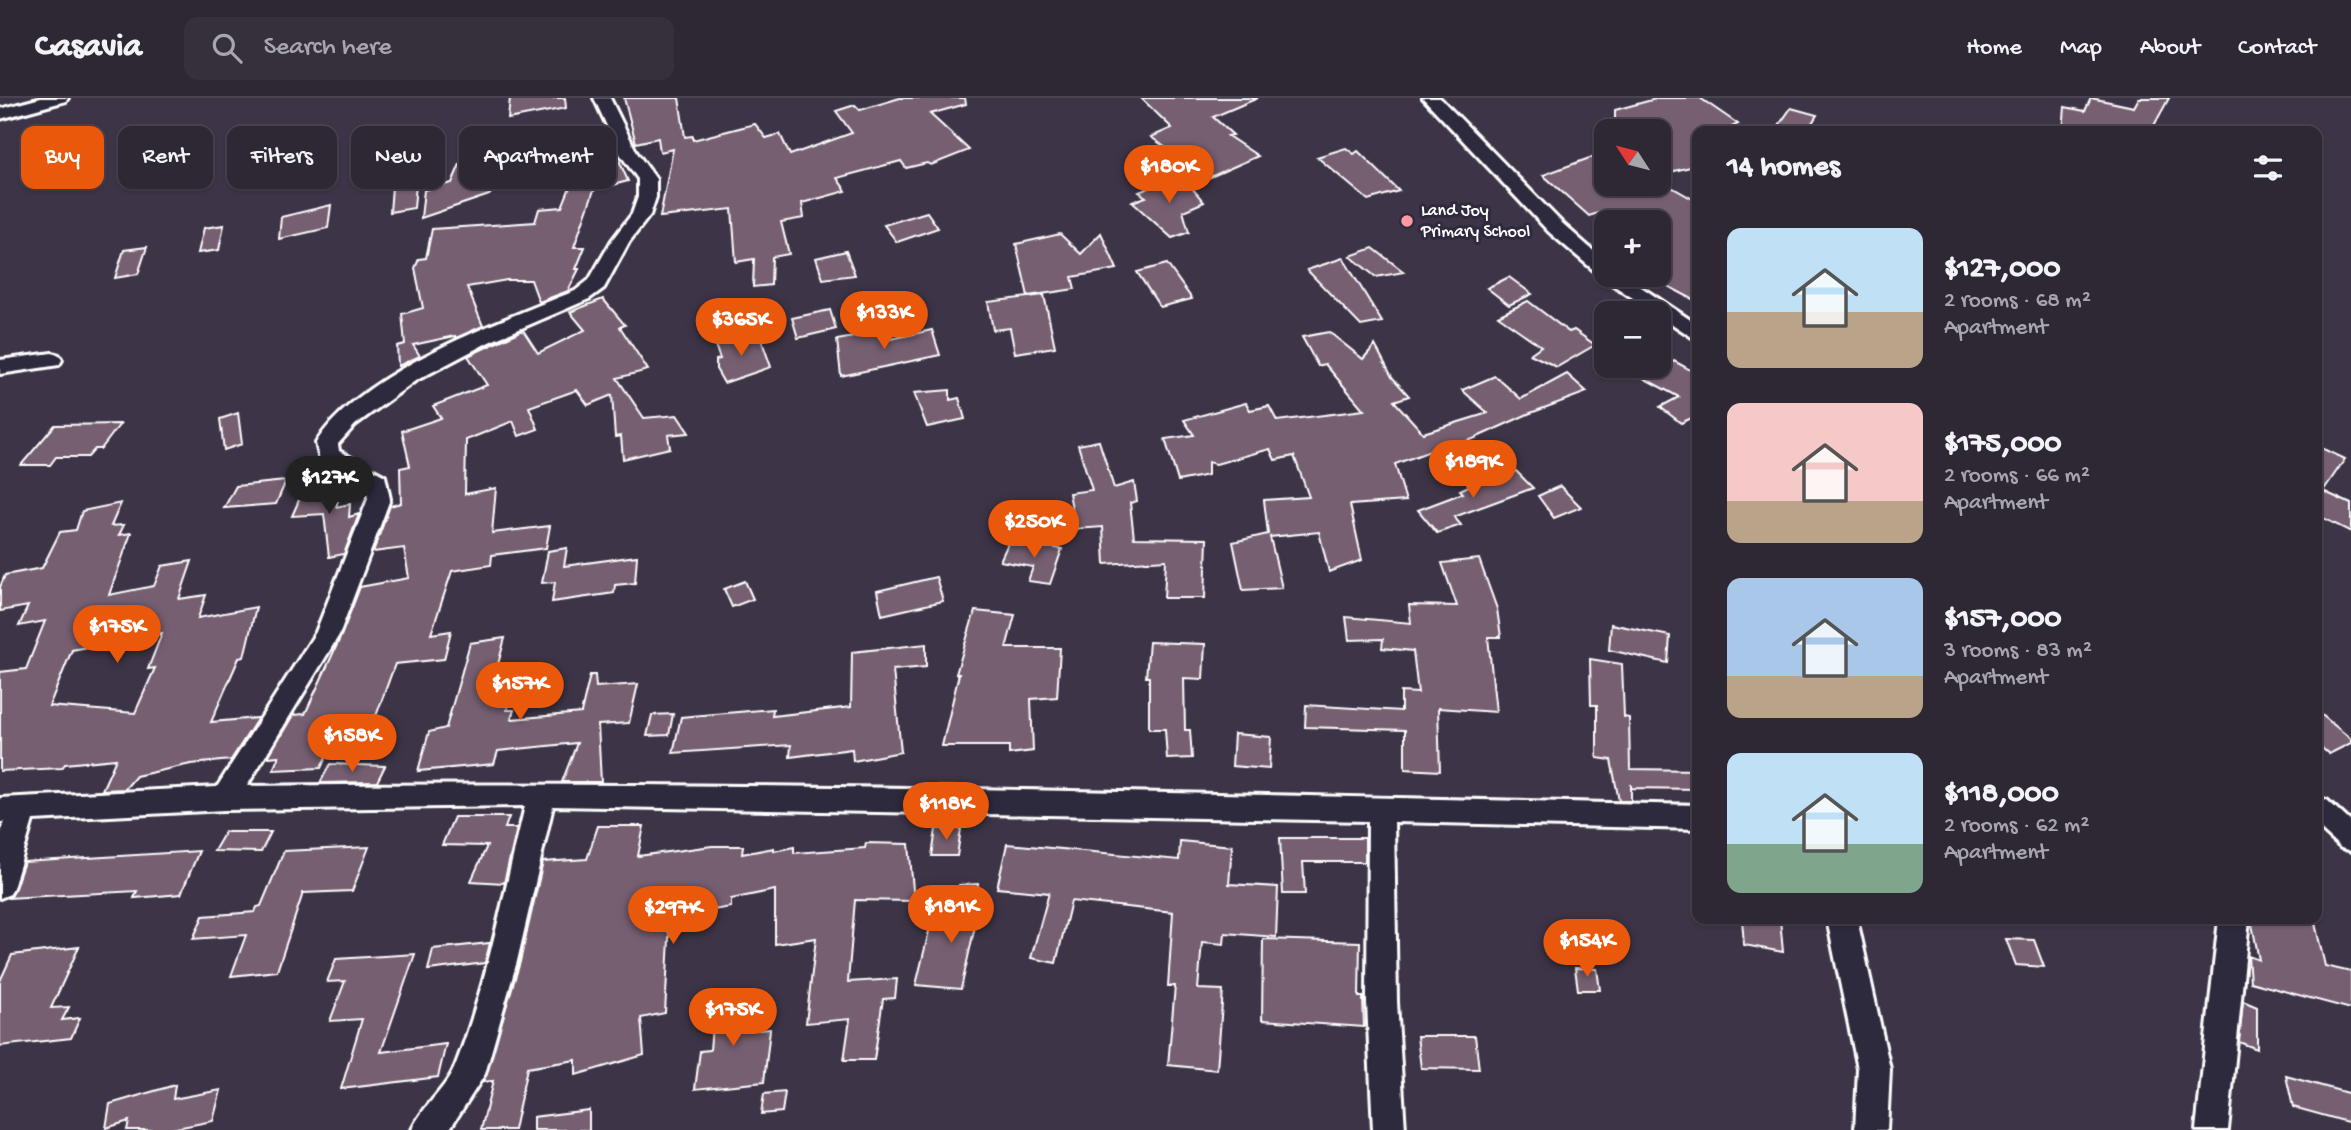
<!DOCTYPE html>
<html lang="en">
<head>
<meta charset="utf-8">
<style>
  :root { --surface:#2e2835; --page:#36303d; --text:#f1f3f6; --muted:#a7a6ad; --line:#494450; --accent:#ea580c }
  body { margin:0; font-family:"Gochi Hand",sans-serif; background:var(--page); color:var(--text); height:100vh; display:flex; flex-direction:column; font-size:26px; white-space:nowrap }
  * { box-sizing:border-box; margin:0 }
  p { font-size:23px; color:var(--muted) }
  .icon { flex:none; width:38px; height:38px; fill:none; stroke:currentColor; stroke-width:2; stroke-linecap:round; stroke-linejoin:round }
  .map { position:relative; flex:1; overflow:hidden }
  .drawer { position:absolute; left:1692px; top:28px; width:630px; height:798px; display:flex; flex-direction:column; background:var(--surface); border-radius:14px; box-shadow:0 2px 5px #0004,0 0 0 2px var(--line) }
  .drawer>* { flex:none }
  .top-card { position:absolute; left:21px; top:28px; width:665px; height:63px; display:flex; gap:14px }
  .needle { width:46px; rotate:306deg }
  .fabs { position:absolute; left:1594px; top:21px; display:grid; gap:14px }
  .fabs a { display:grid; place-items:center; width:77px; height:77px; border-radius:14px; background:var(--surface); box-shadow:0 2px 5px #0004,0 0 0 2px var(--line); font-size:35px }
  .price { position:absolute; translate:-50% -60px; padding:0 16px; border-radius:24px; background:var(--accent); color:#fff; font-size:23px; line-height:46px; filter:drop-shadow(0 2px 4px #0008) }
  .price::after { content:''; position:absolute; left:50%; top:42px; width:21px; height:16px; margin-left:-10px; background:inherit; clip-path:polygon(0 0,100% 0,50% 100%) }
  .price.on { background:#222; color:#fff }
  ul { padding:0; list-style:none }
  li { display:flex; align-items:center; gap:21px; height:175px; padding:0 35px }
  li span { display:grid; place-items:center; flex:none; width:196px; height:140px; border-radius:14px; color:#555 }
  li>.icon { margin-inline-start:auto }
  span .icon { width:84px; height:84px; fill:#fffc; stroke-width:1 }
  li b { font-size:30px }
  h2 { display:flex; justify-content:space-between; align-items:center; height:84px; padding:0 35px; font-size:30px }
  .chip { padding:0 24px; border-radius:14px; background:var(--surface); box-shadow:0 2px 5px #0004,0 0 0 2px var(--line); font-size:24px; line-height:63px }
  .chip.on { background:var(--accent); color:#fff }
  header { display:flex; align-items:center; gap:42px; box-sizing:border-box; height:98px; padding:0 35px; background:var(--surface); border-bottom:2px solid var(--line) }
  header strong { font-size:33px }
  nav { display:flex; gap:38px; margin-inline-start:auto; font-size:24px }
  .search { width:490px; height:63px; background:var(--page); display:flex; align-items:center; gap:18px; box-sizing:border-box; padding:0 24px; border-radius:14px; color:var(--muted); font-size:26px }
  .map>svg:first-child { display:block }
</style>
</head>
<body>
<header>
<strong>Casavia</strong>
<div class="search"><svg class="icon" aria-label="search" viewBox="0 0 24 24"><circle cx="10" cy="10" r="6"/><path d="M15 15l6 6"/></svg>Search here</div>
<nav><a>Home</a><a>Map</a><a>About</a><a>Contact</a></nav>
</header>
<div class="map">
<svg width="2351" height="1032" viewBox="0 0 2351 1032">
  <rect width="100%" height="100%" fill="#3d3547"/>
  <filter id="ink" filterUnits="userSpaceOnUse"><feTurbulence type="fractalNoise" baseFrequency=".0143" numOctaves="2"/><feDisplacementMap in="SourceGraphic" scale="14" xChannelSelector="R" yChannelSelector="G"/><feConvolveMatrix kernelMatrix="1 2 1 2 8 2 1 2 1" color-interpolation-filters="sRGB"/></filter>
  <g filter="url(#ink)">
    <g fill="#765f71" stroke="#fff" stroke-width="2" fill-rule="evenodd">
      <polygon points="510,0 565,0 566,10 508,21"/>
      <polygon points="624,0 679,0 685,39 693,38 693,42 755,26 766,40 780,36 790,57 852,35 836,13 855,7 860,12 900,0 965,0 966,6 930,16 969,52 931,67 927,65 906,70 901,63 837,80 846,93 802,105 804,120 781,124 789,156 772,159 771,187 753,189 754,161 736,164 732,111 660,119 673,51 660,54 658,40 636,45"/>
      <polygon points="1141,0 1258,0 1213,19 1233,37 1228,38 1258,58 1208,80 1151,39 1172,30"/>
      <polygon points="1659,0 1700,0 1738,26 1724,33 1698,33 1698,67 1659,77 1659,33 1632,33 1615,23 1615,12"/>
      <polygon points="2091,0 2134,9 2139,0 2169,0 2151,33 2063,33 2065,9 2085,13"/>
      <polygon points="1791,10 1817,17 1807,33 1775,33"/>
      <polygon points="469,32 546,43 521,67 493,72 503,84 489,97 421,120 424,92 452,85 461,64 468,63"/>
      <polygon points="1346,50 1354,56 1358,53 1399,93 1368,102 1317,59"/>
      <polygon points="615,53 628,83 594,92 574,149 585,149 576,171 579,171 568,193 539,204 531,182 507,182 467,189 483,228 456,240 455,238 413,247 420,258 398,268 397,248 405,246 402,216 423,210 415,170 419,161 426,160 432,131 535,124 539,111 562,109 570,89 559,66"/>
      <polygon points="1606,54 1606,86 1666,86 1698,104 1698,204 1660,184 1663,182 1659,179 1659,124 1617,124 1605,113 1589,118 1543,77"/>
      <polygon points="1181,77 1204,104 1183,113 1189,134 1172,140 1132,104 1146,99 1139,94"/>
      <polygon points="416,86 414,110 390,114 392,89"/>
      <polygon points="331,107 328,130 279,141 281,119"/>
      <polygon points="927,114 938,130 897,144 884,127"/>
      <polygon points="224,127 219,152 198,155 204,130"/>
      <polygon points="1101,135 1117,171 1072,179 1075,191 1028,198 1016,146 1060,136 1081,156"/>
      <polygon points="147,149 138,176 115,180 124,152"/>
      <polygon points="1373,150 1404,174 1376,179 1350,158"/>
      <polygon points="846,153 855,177 823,181 816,160"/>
      <polygon points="1343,160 1354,178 1382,224 1361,228 1307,172"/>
      <polygon points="1167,166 1192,201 1160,209 1137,174"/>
      <polygon points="1509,179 1532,196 1509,207 1487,190"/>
      <polygon points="1044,197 1055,249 1015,255 1010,230 993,232 988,204"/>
      <polygon points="603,201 625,227 620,229 648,272 617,280 644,320 677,317 689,335 668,337 670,350 623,361 621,338 615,339 612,297 588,307 577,292 529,309 538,331 519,338 513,323 466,342 465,396 496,390 492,435 550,428 546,450 492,457 491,467 452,473 431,536 451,533 444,561 395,566 376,618 344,621 321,670 273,672 279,658 268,659 293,617 305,616 341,538 360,489 409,480 404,450 373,454 390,408 401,405 400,370 410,368 402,333 441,320 433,308 487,287 468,258 523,232 538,255 585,232 570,214"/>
      <polygon points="1528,203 1569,234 1574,232 1595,247 1557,269 1530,256 1541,248 1498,218"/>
      <polygon points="830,212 836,231 798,240 792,220"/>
      <polygon points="932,232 940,257 841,278 837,242 887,233 890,241"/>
      <polygon points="1329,234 1363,261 1375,247 1392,279 1409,298 1394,303 1423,335 1488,315 1462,292 1495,278 1521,301 1567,276 1587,294 1528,316 1473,341 1459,346 1457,343 1395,366 1406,403 1350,407 1362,462 1329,474 1319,434 1270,439 1282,490 1243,492 1233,444 1268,436 1264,402 1309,399 1294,358 1275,362 1270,351 1216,366 1208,364 1208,377 1178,383 1165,341 1194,337 1184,322 1246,305 1250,312 1269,308 1277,323 1364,312 1325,266 1318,268 1302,239"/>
      <polygon points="759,235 771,269 724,285 716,271 716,262 720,261 715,247"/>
      <polygon points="1659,259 1670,267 1674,263 1698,276 1698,317 1681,325 1660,309 1679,299 1621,268 1659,268"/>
      <polygon points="950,292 950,302 959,300 965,321 927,329 914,295"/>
      <polygon points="238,315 242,346 224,352 220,321"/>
      <polygon points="120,326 101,351 95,351 88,359 56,359 50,367 21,367 55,327"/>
      <polygon points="1099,343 1114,390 1134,384 1137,403 1130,405 1134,440 1207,441 1205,500 1164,500 1166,462 1105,466 1103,429 1076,431 1069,395 1092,392 1078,347"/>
      <polygon points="2317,348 2345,361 2323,393 2351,406 2351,434 2317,417"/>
      <polygon points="1516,373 1533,390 1454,419 1461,427 1437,435 1418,412 1463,395 1460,392 1483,381 1487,384"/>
      <polygon points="286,383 276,406 224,410 236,388"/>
      <polygon points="343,387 336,409 350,406 349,419 359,416 344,456 329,459 324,416 292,418 303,393"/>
      <polygon points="1560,388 1581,409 1554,420 1538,398"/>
      <path d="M 121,405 L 111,428 L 124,427 L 119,437 L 131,435 L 109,497 L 154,488 L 162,468 L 192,463 L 179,501 L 206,497 L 198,520 L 256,509 L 244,559 L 239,560 L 211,624 L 258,620 L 231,662 L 191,666 L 136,678 L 125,691 L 102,692 L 116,661 L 65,666 L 62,670 L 0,673 L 0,574 L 26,571 L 45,523 L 19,528 L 28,508 L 0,513 L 0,489 L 5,477 L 42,470 L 60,434 L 76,432 L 82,413 ZM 162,535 L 148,571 L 155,570 L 135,615 L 49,608 L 72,552 Z"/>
      <polygon points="1009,443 1062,451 1050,486 1028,483 1033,469 1000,463"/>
      <polygon points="567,450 564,468 637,458 635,485 615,487 614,495 552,504 555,484 542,485 548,453"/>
      <polygon points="1479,461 1497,511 1501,539 1488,539 1496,614 1438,610 1440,673 1405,671 1405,632 1305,629 1306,607 1401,613 1401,594 1418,595 1413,553 1382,550 1383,541 1349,542 1346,519 1411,525 1409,507 1457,508 1442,465"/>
      <polygon points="936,479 943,503 882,517 877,493"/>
      <polygon points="745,483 753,501 732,509 724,491"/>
      <polygon points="975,513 1015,517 1006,550 1060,550 1057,599 1031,601 1033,653 1009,656 1009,648 942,648 959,576 956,576"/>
      <polygon points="1611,526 1670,538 1668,565 1609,552"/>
      <polygon points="505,540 488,604 510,602 507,612 514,612 511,621 581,615 590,577 595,577 596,589 638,586 629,625 598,627 601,684 562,684 577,645 498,653 494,666 418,673 429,634 446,630 470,545"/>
      <polygon points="1149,544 1205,546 1203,581 1184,580 1185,632 1190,632 1192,660 1167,661 1165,631 1149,631 1149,579 1146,579"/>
      <polygon points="926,546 926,569 893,572 901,654 853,663 852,651 790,659 791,647 673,655 681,619 773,611 772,618 851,609 852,554"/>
      <polygon points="1590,561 1622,566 1624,619 1629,620 1630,671 1698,672 1698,691 1631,690 1631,686 1631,703 1619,703 1611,662 1597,660 1597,607 1591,607"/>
      <polygon points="2317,613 2351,641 2351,645 2329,656 2317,646"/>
      <polygon points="673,616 669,637 647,638 652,617"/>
      <polygon points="1234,636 1271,639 1269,671 1232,668"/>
      <polygon points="330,666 385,668 377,684 320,685"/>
      <polygon points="454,719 509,719 505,730 517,730 504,785 471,783 487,748 442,747"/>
      <polygon points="598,728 644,728 638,758 712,748 743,748 742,756 774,750 774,753 794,749 794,755 865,750 866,745 909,746 914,803 855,802 848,884 897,881 895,900 883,901 874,962 844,962 850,921 806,925 816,840 775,846 775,792 731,801 731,809 684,817 684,820 670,822 665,915 641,920 644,957 576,977 576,962 527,970 514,1032 481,1032 493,983 483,984 520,864 543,764 587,761"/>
      <polygon points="936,731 961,731 957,758 932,758"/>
      <polygon points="225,734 271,734 261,754 214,753"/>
      <polygon points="1280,740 1365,740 1365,764 1303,764 1305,796 1283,796"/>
      <polygon points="1180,743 1232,748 1229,786 1278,789 1276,839 1225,835 1224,846 1202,844 1198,891 1223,892 1217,972 1168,967 1175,888 1168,888 1173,814 1071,803 1056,865 1031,860 1049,795 997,790 1007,746 1179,762"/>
      <polygon points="369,749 352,793 303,795 277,873 231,878 246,837 193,841 203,818 255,814 257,809 261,808 284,753"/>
      <polygon points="199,753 181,796 134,800 137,793 7,800 12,797 24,764"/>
      <polygon points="978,786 977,819 961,891 916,887 930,829 957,831 959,787"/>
      <polygon points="1742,821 1780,821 1783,854 1744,847"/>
      <polygon points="2251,821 2314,821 2325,868 2351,874 2351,911 2250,884 2248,858 2259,862"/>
      <polygon points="1263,841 1360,844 1359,899 1363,899 1364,929 1262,922"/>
      <polygon points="2006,841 2034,842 2044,869 2016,867"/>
      <polygon points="490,845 485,865 428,872 433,851"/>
      <polygon points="79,849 51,910 69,909 62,922 80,920 71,940 0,948 0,883 12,857"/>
      <polygon points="415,856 381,954 446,946 438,979 341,991 362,921 330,923 345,883 327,884 336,861"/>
      <polygon points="1575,870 1597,871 1600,892 1578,892"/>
      <polygon points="748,898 746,922 760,921 759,932 770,931 764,984 695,991 700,953 710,952 714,904"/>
      <polygon points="2243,903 2257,909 2257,951 2239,944"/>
      <polygon points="1417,938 1475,938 1479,971 1421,970"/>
      <polygon points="2286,978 2351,996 2351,1025 2293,1009"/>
      <polygon points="175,987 173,1001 221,992 213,1023 166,1032 127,1032 129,1023 106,1030 110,1006"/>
      <polygon points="785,994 782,1014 761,1016 764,996"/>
      <polygon points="589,1012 589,1032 533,1032 533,1019"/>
    </g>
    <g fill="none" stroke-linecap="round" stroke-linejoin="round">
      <defs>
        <g id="minor">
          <polygon points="41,0 68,0 66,3 0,21 0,11"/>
          <path d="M 594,0 L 610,0 L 637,55 L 656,81 L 656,99 L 650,117 L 629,144 L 604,190 L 589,201 L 489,244 L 415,283 L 355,327 L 338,346 L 339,353 L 385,378 L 390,401 L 339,537 L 247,688 C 731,682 1214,696 1698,707 L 1698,731 L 1394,724 L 1397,904 L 1405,1032 L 1373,1032 L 1367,904 L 1368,723 L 553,708 L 517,863 L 485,976 L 449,1032 L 412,1032 C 422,1008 447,991 456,966 C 488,883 504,794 525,708 L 225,712 L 33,722 L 14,787 L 10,796 L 0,800 L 0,739 L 4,724 L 0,724 L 0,700 L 217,689 L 316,534 L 368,401 L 366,388 L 320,362 L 316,345 C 359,274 500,223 575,193 L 589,182 L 612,142 L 632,116 L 638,99 L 638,81 L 620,56 Z"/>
          <polygon points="1423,0 1440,0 1563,126 1606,164 1606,177 1623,177 1698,227 1698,243 1604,181 1549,134"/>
          <polygon points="52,255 59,257 62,262 59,267 0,276 0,262"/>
          <polygon points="2317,699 2327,702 2351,724 2351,753 2341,750 2317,728"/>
          <polygon points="1827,821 1857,821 1890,971 1887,1032 1855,1032 1858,971"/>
          <polygon points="2219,821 2249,821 2228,1032 2196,1032"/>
        </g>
      </defs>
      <use href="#minor" stroke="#fff" stroke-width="6"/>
      <use href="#minor" fill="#2f2a3d" fill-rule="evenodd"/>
    </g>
  </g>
  <circle fill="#ff9aa2" stroke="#2f2a3d" stroke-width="2.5" cx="1407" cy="123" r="7"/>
  <g text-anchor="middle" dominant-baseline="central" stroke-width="6" stroke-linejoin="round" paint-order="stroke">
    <g font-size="18" fill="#fff" stroke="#2f2a3d" text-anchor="start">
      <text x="1421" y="113">Land Joy<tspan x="1421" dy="21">Primary School</tspan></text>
    </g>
  </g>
</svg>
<div class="fabs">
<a><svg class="needle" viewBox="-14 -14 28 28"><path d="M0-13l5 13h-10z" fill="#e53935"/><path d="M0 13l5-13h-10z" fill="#a7a6ad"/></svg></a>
<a>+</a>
<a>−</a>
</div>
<b class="price" style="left:1169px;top:107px">$180K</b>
<b class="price" style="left:884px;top:253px">$133K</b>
<b class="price" style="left:741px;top:260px">$365K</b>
<b class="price" style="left:1473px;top:402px">$189K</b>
<b class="price on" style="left:329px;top:418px">$127K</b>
<b class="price" style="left:1034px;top:462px">$250K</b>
<b class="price" style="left:117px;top:567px">$175K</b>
<b class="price" style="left:520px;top:624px">$157K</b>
<b class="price" style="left:352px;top:676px">$158K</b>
<b class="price" style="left:946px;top:744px">$118K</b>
<b class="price" style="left:951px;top:847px">$181K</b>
<b class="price" style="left:673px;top:848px">$297K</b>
<b class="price" style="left:1587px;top:881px">$154K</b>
<b class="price" style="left:733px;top:950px">$175K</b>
<div class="top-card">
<a class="chip on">Buy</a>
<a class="chip">Rent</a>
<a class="chip">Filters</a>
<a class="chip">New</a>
<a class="chip">Apartment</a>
</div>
<section class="drawer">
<h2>14 homes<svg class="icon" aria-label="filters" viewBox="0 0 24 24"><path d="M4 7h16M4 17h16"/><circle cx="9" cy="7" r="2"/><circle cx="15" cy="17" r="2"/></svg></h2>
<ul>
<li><span style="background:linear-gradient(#bfe0f5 60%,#b9a48a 0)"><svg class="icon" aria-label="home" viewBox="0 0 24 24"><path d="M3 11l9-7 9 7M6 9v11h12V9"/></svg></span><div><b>$127,000</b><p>2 rooms · 68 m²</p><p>Apartment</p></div></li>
<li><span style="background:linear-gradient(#f6c9c9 70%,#b9a48a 0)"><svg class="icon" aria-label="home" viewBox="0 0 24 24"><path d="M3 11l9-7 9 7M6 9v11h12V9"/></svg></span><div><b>$175,000</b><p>2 rooms · 66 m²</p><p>Apartment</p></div></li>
<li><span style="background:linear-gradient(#a9c7e8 70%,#b9a48a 0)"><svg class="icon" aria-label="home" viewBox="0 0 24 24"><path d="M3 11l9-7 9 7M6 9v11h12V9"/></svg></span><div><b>$157,000</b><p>3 rooms · 83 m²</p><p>Apartment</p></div></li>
<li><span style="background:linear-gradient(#bfe0f5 65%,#7fa58c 0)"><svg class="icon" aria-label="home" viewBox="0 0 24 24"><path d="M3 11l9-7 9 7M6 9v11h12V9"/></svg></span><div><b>$118,000</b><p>2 rooms · 62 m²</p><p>Apartment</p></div></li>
</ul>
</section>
</div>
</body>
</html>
